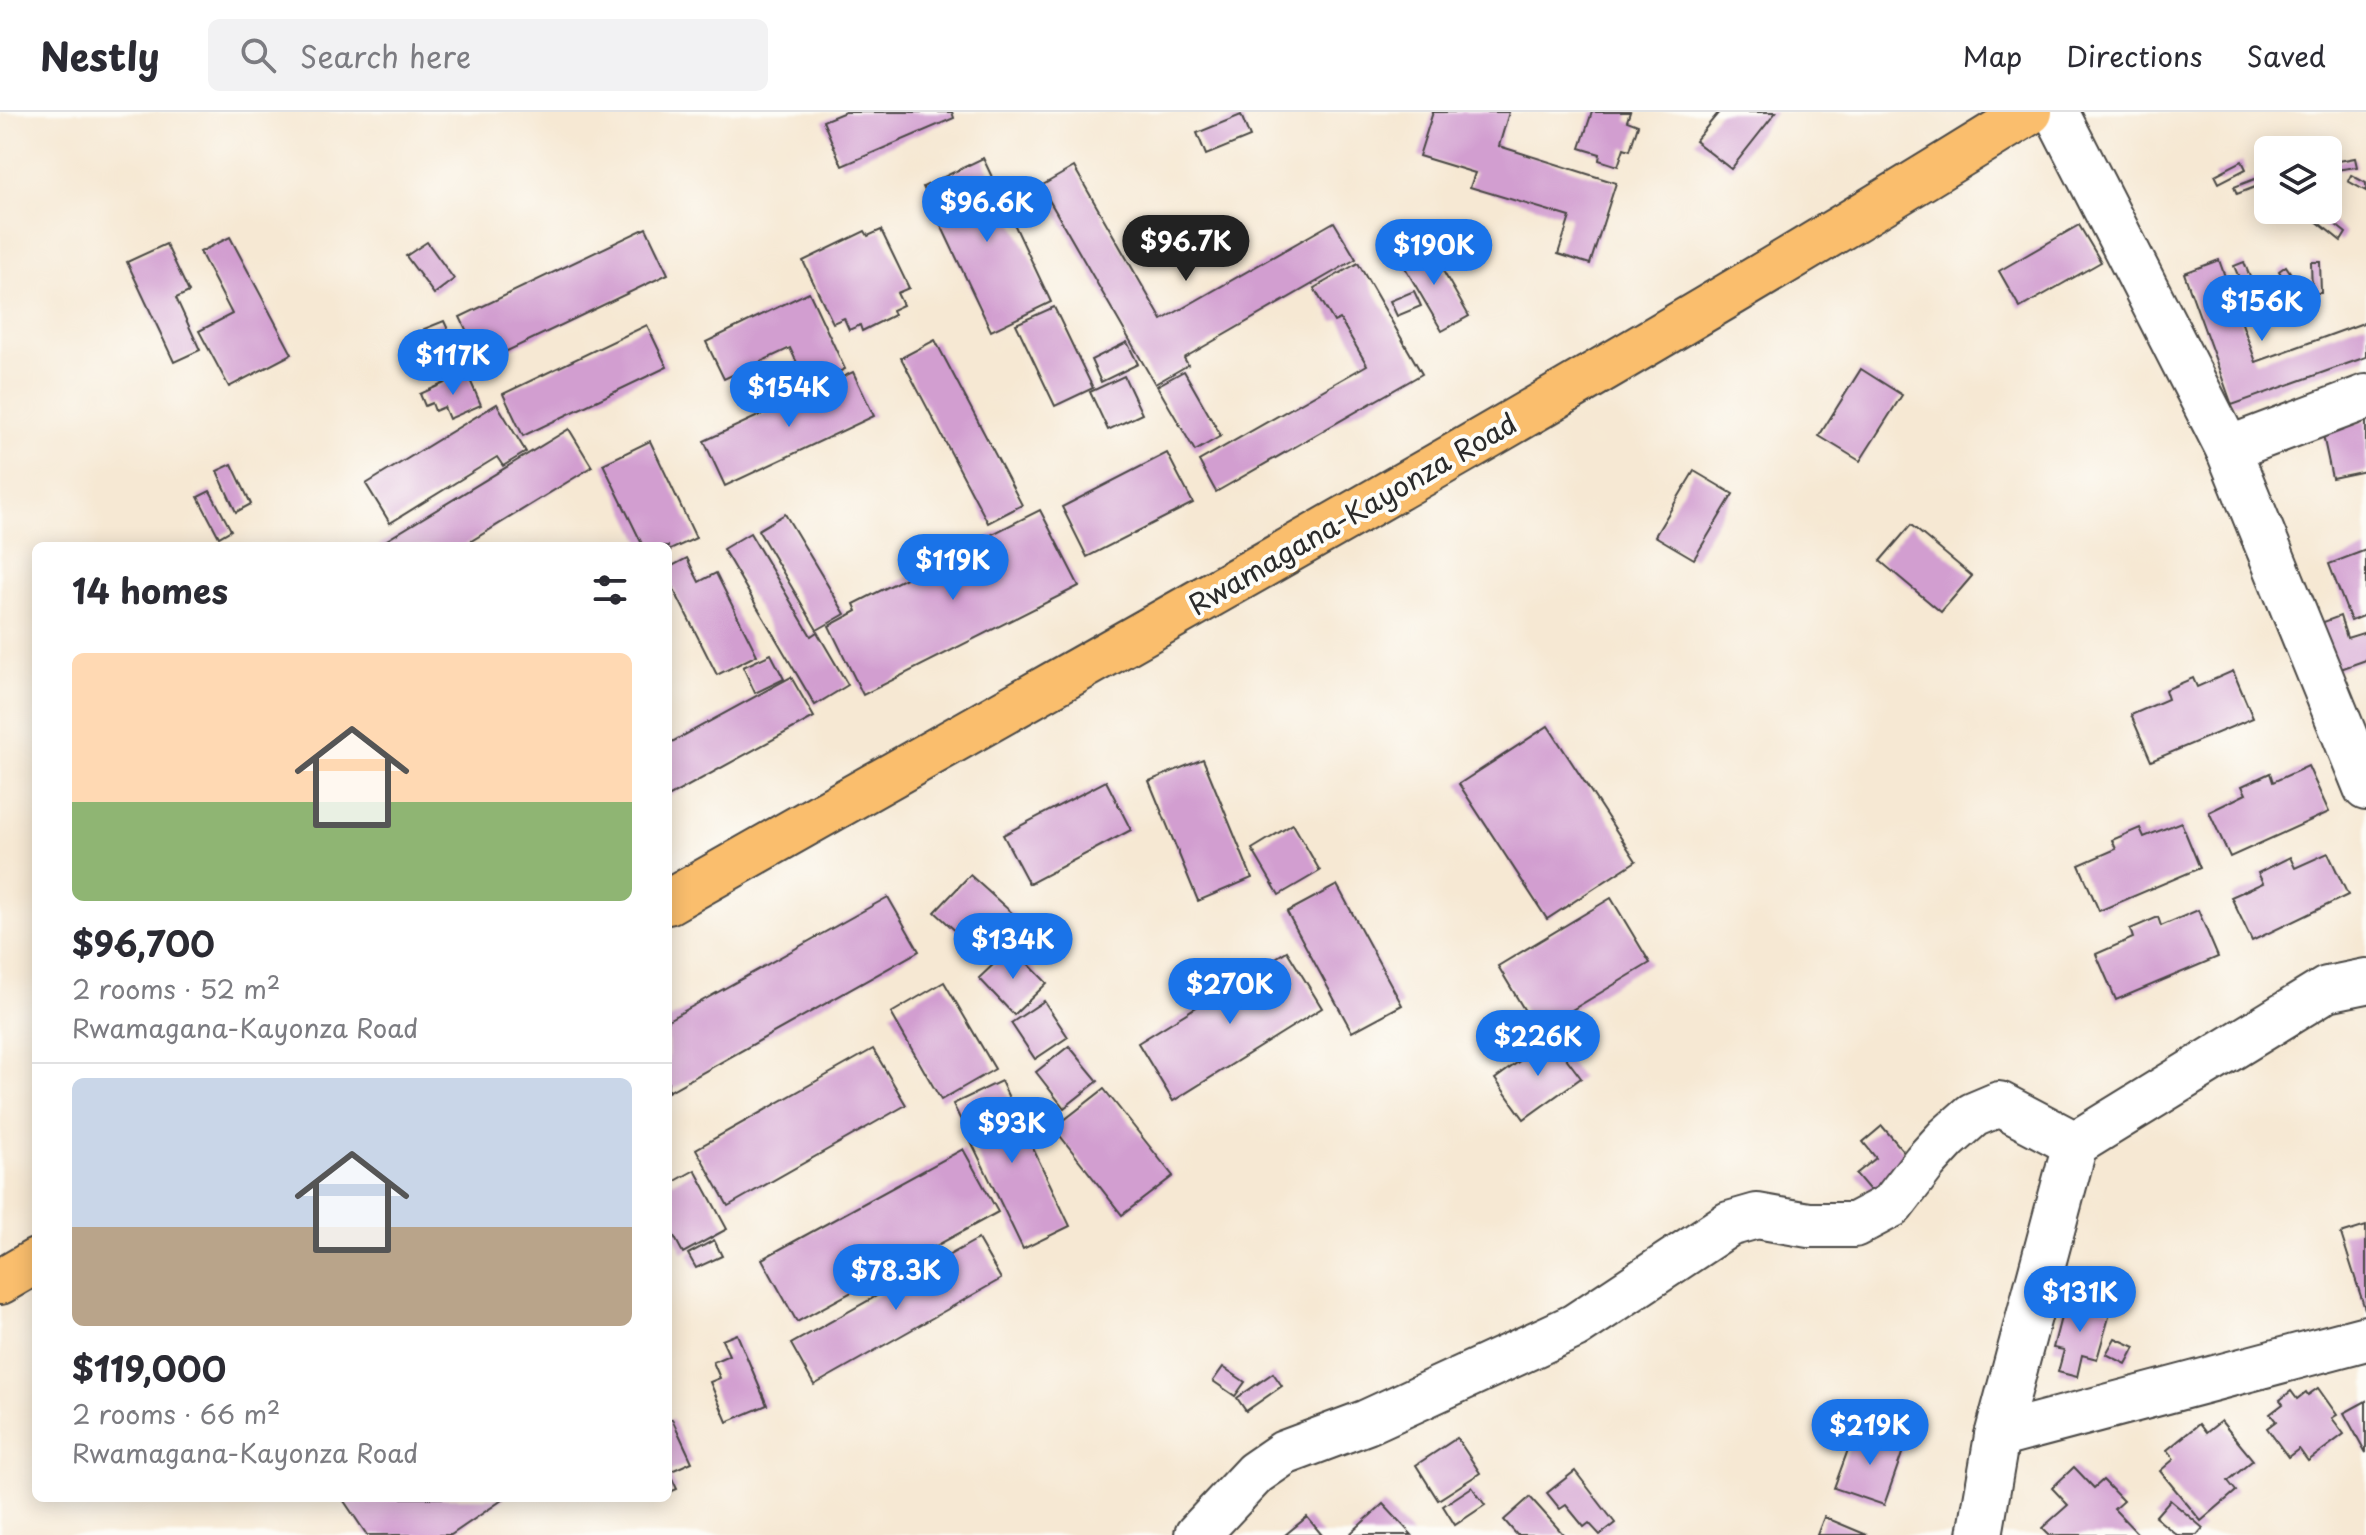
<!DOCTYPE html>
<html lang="en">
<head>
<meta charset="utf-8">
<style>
  :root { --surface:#fff; --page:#f2f2f3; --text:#2b2b33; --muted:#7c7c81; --line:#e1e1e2; --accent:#1a73e8 }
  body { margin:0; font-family:"Playpen Sans",sans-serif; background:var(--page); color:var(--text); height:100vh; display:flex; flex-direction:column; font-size:30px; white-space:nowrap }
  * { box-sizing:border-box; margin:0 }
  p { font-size:26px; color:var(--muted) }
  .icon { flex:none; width:44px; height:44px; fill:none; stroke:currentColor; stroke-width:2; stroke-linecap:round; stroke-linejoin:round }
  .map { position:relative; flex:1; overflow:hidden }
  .sheet { position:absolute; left:32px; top:430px; width:640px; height:960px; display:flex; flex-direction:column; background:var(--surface); border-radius:12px; box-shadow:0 4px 20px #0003 }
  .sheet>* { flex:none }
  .controls { position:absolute; left:2254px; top:24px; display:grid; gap:16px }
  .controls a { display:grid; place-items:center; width:88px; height:88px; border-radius:12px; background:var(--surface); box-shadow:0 4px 20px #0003; font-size:40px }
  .price { position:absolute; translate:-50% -68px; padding:0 18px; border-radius:28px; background:var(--accent); color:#fff; font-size:26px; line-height:52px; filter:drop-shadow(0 2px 4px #0008) }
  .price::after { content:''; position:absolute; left:50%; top:48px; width:24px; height:18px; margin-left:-12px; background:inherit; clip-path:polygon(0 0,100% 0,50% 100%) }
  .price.current { background:#222; color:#fff }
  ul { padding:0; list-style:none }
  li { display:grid; align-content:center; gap:16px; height:424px; padding:0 40px }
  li+li { border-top:2px solid var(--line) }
  li span { display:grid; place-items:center; height:248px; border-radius:12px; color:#555 }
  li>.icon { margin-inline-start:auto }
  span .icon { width:144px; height:144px; fill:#fffc; stroke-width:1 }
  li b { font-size:34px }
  h2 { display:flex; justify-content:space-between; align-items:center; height:96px; padding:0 40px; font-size:34px }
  header { display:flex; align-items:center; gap:48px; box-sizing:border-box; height:112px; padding:0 40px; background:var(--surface); border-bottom:2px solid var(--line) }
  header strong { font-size:38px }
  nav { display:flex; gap:44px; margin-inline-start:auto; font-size:28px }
  .search { width:560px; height:72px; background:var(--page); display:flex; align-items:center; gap:20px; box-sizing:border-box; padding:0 28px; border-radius:12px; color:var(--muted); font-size:30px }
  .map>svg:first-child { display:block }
</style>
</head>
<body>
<header>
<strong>Nestly</strong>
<div class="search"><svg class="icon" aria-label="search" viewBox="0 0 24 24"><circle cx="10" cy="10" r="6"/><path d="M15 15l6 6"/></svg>Search here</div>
<nav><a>Map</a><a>Directions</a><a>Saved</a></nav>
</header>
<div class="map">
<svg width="2366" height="1423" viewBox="0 0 2366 1423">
  <rect width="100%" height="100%" fill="#fdfcf7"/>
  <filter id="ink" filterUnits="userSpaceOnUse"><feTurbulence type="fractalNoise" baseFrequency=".0125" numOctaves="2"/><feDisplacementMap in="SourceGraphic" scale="16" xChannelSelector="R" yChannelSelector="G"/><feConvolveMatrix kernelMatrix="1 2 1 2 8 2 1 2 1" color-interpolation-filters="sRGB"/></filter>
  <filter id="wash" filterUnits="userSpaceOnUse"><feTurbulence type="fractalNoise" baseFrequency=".006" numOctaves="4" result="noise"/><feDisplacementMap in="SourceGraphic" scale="32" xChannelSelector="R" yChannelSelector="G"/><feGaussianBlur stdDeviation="1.8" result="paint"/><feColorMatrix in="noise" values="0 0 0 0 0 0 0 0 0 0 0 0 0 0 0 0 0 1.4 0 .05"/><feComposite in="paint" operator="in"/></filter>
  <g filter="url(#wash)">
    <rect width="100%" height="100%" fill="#f6e8d3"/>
    <g id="blocks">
      <g fill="#d29ed0">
        <polygon points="845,0 952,0 954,6 842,54 823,9"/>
        <polygon points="1433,0 1509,0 1499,34 1616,71 1590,152 1558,142 1570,105 1470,75 1475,61 1419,44"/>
        <polygon points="1592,0 1630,0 1627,9 1638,13 1630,38 1624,36 1618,54 1599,48 1600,42 1580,36"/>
        <polygon points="1719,0 1776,0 1731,57 1695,29"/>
        <polygon points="1241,3 1250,25 1206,43 1197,21"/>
        <polygon points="983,46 1051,190 991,219 923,75"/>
        <polygon points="2355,46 2357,55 2328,59 2328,51"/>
        <polygon points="2242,49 2246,57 2219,71 2215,63"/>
        <polygon points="1074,55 1162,208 1334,110 1356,147 1184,246 1188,253 1155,272 1041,74"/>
        <polygon points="2265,63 2268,70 2237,82 2234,75"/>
        <polygon points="2351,63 2366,71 2366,79 2348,69"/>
        <polygon points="2321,101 2346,121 2341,129 2315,108"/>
        <polygon points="2079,113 2101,150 2020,196 1999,159"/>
        <polygon points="646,116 668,162 482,251 460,205"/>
        <polygon points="881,118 909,176 897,181 903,193 892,198 894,203 862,219 860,213 849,218 844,206 833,211 803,149 865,119 868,124"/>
        <polygon points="230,125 292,242 229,275 199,219 232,202 200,140"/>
        <polygon points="427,130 454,167 434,182 406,144"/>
        <polygon points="1427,131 1469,204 1442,219 1400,147"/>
        <polygon points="166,132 189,180 176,186 200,238 174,250 127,150"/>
        <polygon points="2219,148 2256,250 2366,210 2366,245 2232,293 2184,161"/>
        <polygon points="2244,150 2256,180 2247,184 2234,154"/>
        <polygon points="2311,150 2320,150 2321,181 2312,181"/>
        <polygon points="1358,151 1422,262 1216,380 1199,349 1367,253 1340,207 1334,210 1314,176"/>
        <polygon points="2286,154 2303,180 2295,185 2279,159"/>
        <polygon points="1414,179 1421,194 1397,204 1390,189"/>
        <polygon points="809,180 845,257 808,274 790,236 724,267 706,230"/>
        <polygon points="1054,195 1093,276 1055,294 1016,212"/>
        <polygon points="444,209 461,246 441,255 424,217"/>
        <polygon points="647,213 667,255 523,324 503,282"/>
        <polygon points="935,228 1022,393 988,411 901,246"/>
        <polygon points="1127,230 1138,252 1101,270 1091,248"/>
        <polygon points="1861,257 1902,283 1860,349 1819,324"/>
        <polygon points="1184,259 1221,324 1195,339 1157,274"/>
        <polygon points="853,260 874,304 725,374 704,329"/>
        <polygon points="467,261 481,293 449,307 444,295 435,299 432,291 425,294 420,282"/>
        <polygon points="1124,264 1142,302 1108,318 1090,280"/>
        <polygon points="497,292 526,340 503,354 497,345 390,411 366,372"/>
        <polygon points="2366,309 2366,359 2332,366 2322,318"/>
        <polygon points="569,317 592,355 463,434 377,434"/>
        <polygon points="650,329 696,426 668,439 668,434 643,434 603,352"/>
        <polygon points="1167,341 1193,391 1087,445 1062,395"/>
        <polygon points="232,352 251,392 236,400 217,359"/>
        <polygon points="1694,359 1733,382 1694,447 1655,424"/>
        <polygon points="210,379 231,418 219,425 198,385"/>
        <polygon points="1040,398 1079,474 863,583 829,514 857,499 854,492"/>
        <polygon points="785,402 845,502 817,518 758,418"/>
        <polygon points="1911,413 1972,464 1941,500 1880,449"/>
        <polygon points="750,421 811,524 817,520 848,573 815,593 723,437"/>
        <polygon points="2366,438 2366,503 2351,509 2329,452"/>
        <polygon points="687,446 699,470 716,461 757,543 717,563 668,466 668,456"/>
        <polygon points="2340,504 2347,526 2366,520 2366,548 2335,559 2318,512"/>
        <polygon points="771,542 784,567 755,581 743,555"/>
        <polygon points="2233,559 2253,606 2151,649 2131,603 2168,587 2165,578 2193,566 2197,575"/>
        <polygon points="791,565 814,605 668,685 668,632"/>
        <polygon points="1548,614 1636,749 1547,807 1459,672"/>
        <polygon points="1203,647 1252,766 1198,789 1149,669"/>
        <polygon points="2308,654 2329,700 2230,745 2209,700 2246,682 2242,674 2270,661 2273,670"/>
        <polygon points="1106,669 1131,718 1029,772 1003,723"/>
        <polygon points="2181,710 2200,756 2099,799 2079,753 2116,737 2112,728 2140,716 2144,725"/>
        <polygon points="1293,712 1320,759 1279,783 1252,737"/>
        <polygon points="2328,741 2348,783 2252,829 2231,785 2263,771 2258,761 2290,745 2295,756"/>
        <polygon points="970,763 1022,810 986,847 935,800"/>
        <polygon points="1337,773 1402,893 1352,920 1287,800"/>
        <polygon points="888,785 919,839 668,980 668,908"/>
        <polygon points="1611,786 1650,851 1537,919 1498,854"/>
        <polygon points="2198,798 2218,845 2116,888 2096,842 2133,826 2130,817 2158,805 2161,814"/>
        <polygon points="1012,835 1047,871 1014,903 979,866"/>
        <polygon points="1287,839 1322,896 1173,989 1138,931"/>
        <polygon points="944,870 995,957 941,988 891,901"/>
        <polygon points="1044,889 1068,925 1035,947 1011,911"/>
        <polygon points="1551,926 1581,966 1524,1007 1495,967"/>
        <polygon points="1069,934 1098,969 1064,996 1036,960"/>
        <polygon points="873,937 906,993 728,1094 696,1037"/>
        <polygon points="1001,969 1070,1114 1023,1137 953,992"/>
        <polygon points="1104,977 1173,1064 1122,1103 1054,1016"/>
        <polygon points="1882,1014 1918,1056 1879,1089 1856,1062 1876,1046 1863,1030"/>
        <polygon points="963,1037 998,1100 797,1210 762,1147"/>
        <polygon points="695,1058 727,1117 683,1141 668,1113 668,1073"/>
        <polygon points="2366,1114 2366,1197 2365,1197 2341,1122"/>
        <polygon points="978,1127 1001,1167 814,1273 791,1232"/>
        <polygon points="714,1128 722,1144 696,1156 688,1142"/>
        <polygon points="2087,1166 2113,1171 2110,1186 2084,1181"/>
        <polygon points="2066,1186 2111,1198 2097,1247 2082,1243 2077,1265 2058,1260 2064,1238 2053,1236"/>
        <polygon points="737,1222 767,1293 727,1310 710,1270 720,1266 713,1250 729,1243 722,1228"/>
        <polygon points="2115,1226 2135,1235 2126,1252 2106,1242"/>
        <polygon points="1223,1255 1245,1270 1235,1284 1213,1269"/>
        <polygon points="1273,1261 1282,1274 1246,1299 1237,1286"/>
        <polygon points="2318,1276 2337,1303 2332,1306 2344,1322 2308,1349 2299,1337 2288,1345 2267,1316 2276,1309 2270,1302 2283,1292 2280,1288 2291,1279 2297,1287 2306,1280 2308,1283"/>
        <polygon points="2366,1289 2366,1341 2344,1301"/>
        <polygon points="672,1307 692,1350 669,1360 677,1377 668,1381 668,1309"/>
        <polygon points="2221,1309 2253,1348 2228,1369 2236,1379 2201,1409 2160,1359 2174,1347 2167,1338 2199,1312 2206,1321"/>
        <polygon points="1856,1316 1905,1333 1884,1393 1834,1376"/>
        <polygon points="1457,1326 1480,1361 1438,1388 1416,1353"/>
        <polygon points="2074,1355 2094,1376 2103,1368 2123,1389 2114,1397 2139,1423 2049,1423 2042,1416 2068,1393 2052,1376"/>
        <polygon points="1575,1359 1615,1411 1600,1423 1589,1411 1584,1415 1566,1393 1560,1397 1547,1381"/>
        <polygon points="1472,1375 1485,1393 1455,1413 1443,1394"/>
        <polygon points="1530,1385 1564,1423 1517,1423 1504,1408"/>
        <polygon points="342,1386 505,1386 451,1423 367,1423"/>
        <polygon points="2170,1388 2203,1416 2197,1423 2177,1423 2155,1405"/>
        <polygon points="1383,1392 1412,1423 1352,1423 1351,1421"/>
        <polygon points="1307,1405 1322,1423 1285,1423"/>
        <polygon points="1824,1405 1867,1423 1817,1423"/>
      </g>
    </g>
  </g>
  <g filter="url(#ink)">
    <use href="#blocks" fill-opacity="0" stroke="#494744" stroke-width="2"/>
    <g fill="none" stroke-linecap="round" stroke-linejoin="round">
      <defs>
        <g id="minor">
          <polyline points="2056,0 2228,337 2366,676"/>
          <polyline points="2228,337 2366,285"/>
          <polyline points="1997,1324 2366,1226"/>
          <polyline points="1197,1423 1255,1361 1284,1341 1367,1310 1575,1214 1729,1112 1757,1104 1809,1113 1854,1113 1892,1093 1925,1050 1947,1026 1973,1003 1999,992 2075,1032"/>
          <polyline points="1980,1423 1997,1324 2075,1032 2327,877 2366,869"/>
        </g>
        <g id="highway">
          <path d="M 668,790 C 1124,531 1584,278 2030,0"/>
          <polyline points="0,1170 36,1149"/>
        </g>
      </defs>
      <use href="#minor" stroke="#494744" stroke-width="48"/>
      <use href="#highway" stroke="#494744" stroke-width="48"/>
      <use href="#minor" stroke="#fff" stroke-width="44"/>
      <use href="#highway" stroke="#fabe6d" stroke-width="44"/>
    </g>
  </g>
  <g text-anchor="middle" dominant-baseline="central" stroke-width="8" stroke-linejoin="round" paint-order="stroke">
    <g font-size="28" fill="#2b2b2b" stroke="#fdfcf7">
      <text transform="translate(1352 401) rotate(-30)">Rwamagana-Kayonza Road</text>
    </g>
  </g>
</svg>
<div class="controls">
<a><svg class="icon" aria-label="layers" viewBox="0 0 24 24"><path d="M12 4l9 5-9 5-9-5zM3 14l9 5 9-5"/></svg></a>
</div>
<b class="price" style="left:987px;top:132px">$96.6K</b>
<b class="price current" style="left:1186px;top:171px">$96.7K</b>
<b class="price" style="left:1434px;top:175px">$190K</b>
<b class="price" style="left:2262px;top:231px">$156K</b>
<b class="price" style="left:453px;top:285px">$117K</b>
<b class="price" style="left:789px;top:317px">$154K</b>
<b class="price" style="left:953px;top:490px">$119K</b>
<b class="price" style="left:1013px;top:869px">$134K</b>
<b class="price" style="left:1230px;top:914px">$270K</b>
<b class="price" style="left:1538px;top:966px">$226K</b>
<b class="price" style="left:1012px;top:1053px">$93K</b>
<b class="price" style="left:896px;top:1200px">$78.3K</b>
<b class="price" style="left:2080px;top:1222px">$131K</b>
<b class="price" style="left:1870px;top:1355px">$219K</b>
<section class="sheet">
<h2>14 homes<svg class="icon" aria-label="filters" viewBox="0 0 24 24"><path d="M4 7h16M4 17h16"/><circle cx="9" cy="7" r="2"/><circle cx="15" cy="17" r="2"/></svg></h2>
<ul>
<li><span style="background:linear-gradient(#ffd9b3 60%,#8fb573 0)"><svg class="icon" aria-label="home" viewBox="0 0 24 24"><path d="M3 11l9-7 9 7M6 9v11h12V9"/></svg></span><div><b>$96,700</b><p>2 rooms · 52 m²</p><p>Rwamagana-Kayonza Road</p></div></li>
<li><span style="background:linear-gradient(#c9d6e8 60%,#b9a48a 0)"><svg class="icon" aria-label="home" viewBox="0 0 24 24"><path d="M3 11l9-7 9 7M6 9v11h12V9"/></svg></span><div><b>$119,000</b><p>2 rooms · 66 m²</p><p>Rwamagana-Kayonza Road</p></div></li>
</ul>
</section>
</div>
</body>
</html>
